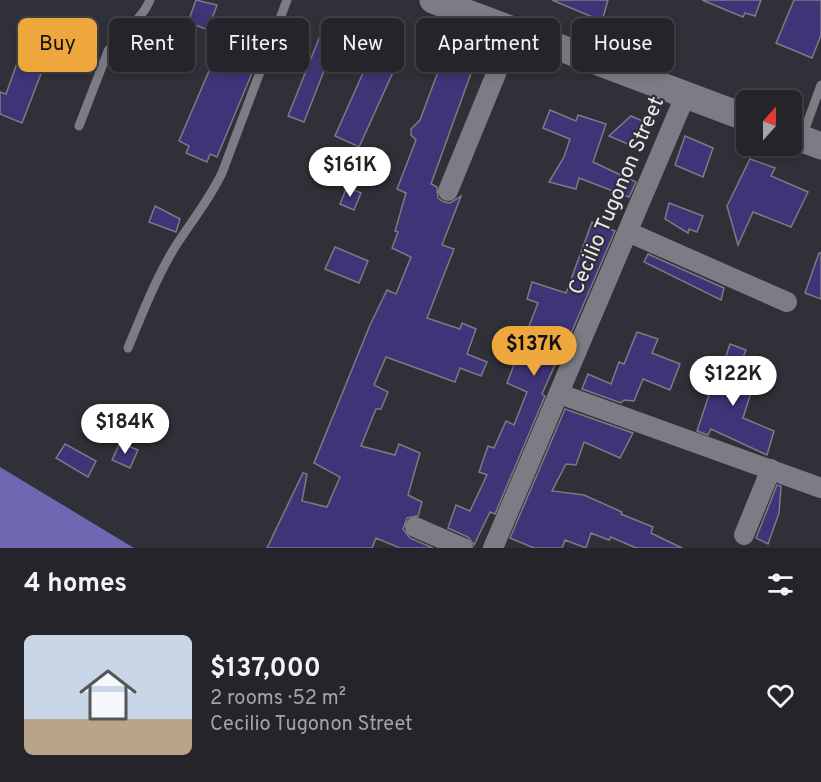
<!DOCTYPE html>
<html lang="en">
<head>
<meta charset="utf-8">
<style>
  :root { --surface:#24242a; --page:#2c2c32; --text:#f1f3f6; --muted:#a3a4a8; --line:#414147; --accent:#eea73c }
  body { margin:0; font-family:Overpass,sans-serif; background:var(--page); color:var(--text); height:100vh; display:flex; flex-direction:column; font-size:22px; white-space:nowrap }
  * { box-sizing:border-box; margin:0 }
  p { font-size:20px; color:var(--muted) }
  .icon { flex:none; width:33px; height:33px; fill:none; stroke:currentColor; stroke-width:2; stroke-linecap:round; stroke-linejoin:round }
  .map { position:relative; height:548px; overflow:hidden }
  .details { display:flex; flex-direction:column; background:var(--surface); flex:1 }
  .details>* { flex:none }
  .top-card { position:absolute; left:18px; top:18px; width:786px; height:54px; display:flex; gap:12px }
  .needle { width:39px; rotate:21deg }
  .buttons { position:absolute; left:736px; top:90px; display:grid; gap:12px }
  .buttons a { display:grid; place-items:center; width:66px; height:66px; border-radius:9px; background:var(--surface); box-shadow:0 3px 9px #0003,0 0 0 2px var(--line); font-size:30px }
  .price { position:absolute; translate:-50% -51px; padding:0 14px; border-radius:21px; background:#fff; color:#222; font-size:20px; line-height:39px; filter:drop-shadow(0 2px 3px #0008) }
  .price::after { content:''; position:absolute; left:50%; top:36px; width:18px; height:14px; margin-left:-9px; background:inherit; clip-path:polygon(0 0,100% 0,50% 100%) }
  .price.current { background:var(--accent); color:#111 }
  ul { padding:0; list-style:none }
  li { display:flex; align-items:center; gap:18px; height:150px; padding:0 24px }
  li span { display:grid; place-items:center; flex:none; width:168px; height:120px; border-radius:9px; color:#555 }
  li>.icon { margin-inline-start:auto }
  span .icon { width:72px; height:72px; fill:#fffc; stroke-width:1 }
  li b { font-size:26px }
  h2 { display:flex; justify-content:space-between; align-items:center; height:72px; padding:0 24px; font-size:26px }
  .chip { padding:0 21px; border-radius:9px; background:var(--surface); box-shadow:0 3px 9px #0003,0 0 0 2px var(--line); font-size:21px; line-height:54px }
  .chip.current { background:var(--accent); color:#111 }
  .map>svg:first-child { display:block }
</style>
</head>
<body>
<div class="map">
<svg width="821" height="548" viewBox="0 0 821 548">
  <rect width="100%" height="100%" fill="#303038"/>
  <polygon fill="#6e67b1" points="0,467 134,548 0,548"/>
  <g fill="#3e3478" stroke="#7b7b83" stroke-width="1.5">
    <polygon points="196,0 217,5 208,30 188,22"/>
    <polygon points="552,0 608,0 602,21"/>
    <polygon points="702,0 761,0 755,16 745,13 743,17"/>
    <polygon points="794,0 821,0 821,35 812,58 776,43"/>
    <polygon points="326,21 366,36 368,31 404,48 359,147 335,136 371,55 336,40 304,122 288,116"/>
    <polygon points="29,30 54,40 22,123 0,114 0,92 6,94"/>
    <polygon points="221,43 248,54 245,62 255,66 217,157 210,154 207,162 186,153 189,146 179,141"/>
    <polygon points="445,53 474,65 431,184 437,187 438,198 444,202 450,203 461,196 442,245 454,249 427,318 460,329 462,323 476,329 467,354 487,362 481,376 460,368 455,382 386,357 374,385 388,392 381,409 376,409 361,446 395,455 399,444 420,453 408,495 422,502 418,516 407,518 403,529 410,538 433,548 400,548 376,538 372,548 267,548 303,473 307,474 302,501 327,507 340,477 314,463 370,325 387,290 396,294 411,257 392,248 398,232 395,231 406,193 397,189 416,140 411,135 411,129 420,120"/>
    <polygon points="550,110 576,121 578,115 606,124 593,162 636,182 629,197 579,178 576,189 549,182 564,157 570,139 543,128"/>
    <polygon points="631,116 647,123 637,148 609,136"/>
    <polygon points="685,136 713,148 703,177 675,165"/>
    <polygon points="750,159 775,168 771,176 808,192 791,227 753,212 738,245 727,206"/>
    <polygon points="347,187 361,193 354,210 340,204"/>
    <polygon points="669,203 703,216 697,232 689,229 688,233 665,219"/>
    <polygon points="155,206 180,219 176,232 149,222"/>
    <polygon points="592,222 615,231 560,359 558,358 542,394 545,396 495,514 490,512 474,545 468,537 448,528 456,505 470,511 487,475 479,472 488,446 494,448 506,421 514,425 527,392 507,383 538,303 527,299 532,282 566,293"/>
    <polygon points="335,247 368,261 359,283 325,269"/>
    <polygon points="819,253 821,253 821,299 805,293"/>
    <polygon points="648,254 724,288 721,300 644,262"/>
    <polygon points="637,332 658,339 652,353 680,364 670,390 643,379 634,401 624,400 621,403 582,389 588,374 611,384 619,362 624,364"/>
    <polygon points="730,344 746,350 735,378 753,386 743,418 774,431 767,455 711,429 708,435 697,431 709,395 706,394 712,379 718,381"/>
    <polygon points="565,409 633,433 620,458 584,442 576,465 566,464 552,491 584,495 622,512 621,514 653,527 651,533 682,548 636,548 611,537 609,540 591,533 586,548 565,540 562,548 534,548 510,538"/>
    <polygon points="120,443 138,450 130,468 112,460"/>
    <polygon points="65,444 96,461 88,477 56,458"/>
    <polygon points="777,485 781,486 779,513 768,544 756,538"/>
  </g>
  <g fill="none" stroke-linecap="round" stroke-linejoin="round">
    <g stroke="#7c7c85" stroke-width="9">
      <path d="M 79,126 L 108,51 C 121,31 141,22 150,0"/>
      <polyline points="802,137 821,85"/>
      <path d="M 128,348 C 142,314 156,278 175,247 C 191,222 209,200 222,173 L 287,0"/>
    </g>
    <g stroke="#7c7c85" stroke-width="20">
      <polyline points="448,191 514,30"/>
      <polyline points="628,232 787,302"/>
      <polyline points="560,394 821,488"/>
      <polyline points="415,527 463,548"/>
      <polyline points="744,535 771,469"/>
      <polyline points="493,548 686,94"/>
    </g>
    <g stroke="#7c7c85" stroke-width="27">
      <polyline points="433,0 747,118"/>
      <polyline points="792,135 821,146"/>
    </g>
  </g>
  <g text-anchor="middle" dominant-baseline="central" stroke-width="4.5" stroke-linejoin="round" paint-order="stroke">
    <g font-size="21" fill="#eaeaef" stroke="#303038">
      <text transform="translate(617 196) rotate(-67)">Cecilio Tugonon Street</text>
    </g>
  </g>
</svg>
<div class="buttons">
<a><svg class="needle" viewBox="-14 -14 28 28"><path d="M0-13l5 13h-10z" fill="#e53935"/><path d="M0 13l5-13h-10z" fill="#a3a4a8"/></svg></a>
</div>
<b class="price" style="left:350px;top:198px">$161K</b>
<b class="price current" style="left:534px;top:377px">$137K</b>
<b class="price" style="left:733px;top:407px">$122K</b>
<b class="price" style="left:125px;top:455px">$184K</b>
<div class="top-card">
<a class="chip current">Buy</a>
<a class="chip">Rent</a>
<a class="chip">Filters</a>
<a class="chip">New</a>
<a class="chip">Apartment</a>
<a class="chip">House</a>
</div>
</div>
<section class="details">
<h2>4 homes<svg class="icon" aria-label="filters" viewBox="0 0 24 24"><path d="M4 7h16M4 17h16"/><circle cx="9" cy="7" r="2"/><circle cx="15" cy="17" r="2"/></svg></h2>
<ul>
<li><span style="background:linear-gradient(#c9d6e8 70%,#b9a48a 0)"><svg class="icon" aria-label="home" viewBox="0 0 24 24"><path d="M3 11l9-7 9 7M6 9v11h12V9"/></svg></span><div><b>$137,000</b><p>2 rooms · 52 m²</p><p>Cecilio Tugonon Street</p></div><svg class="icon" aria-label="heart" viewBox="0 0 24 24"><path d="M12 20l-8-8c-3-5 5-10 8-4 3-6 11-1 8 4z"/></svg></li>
</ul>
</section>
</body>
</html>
